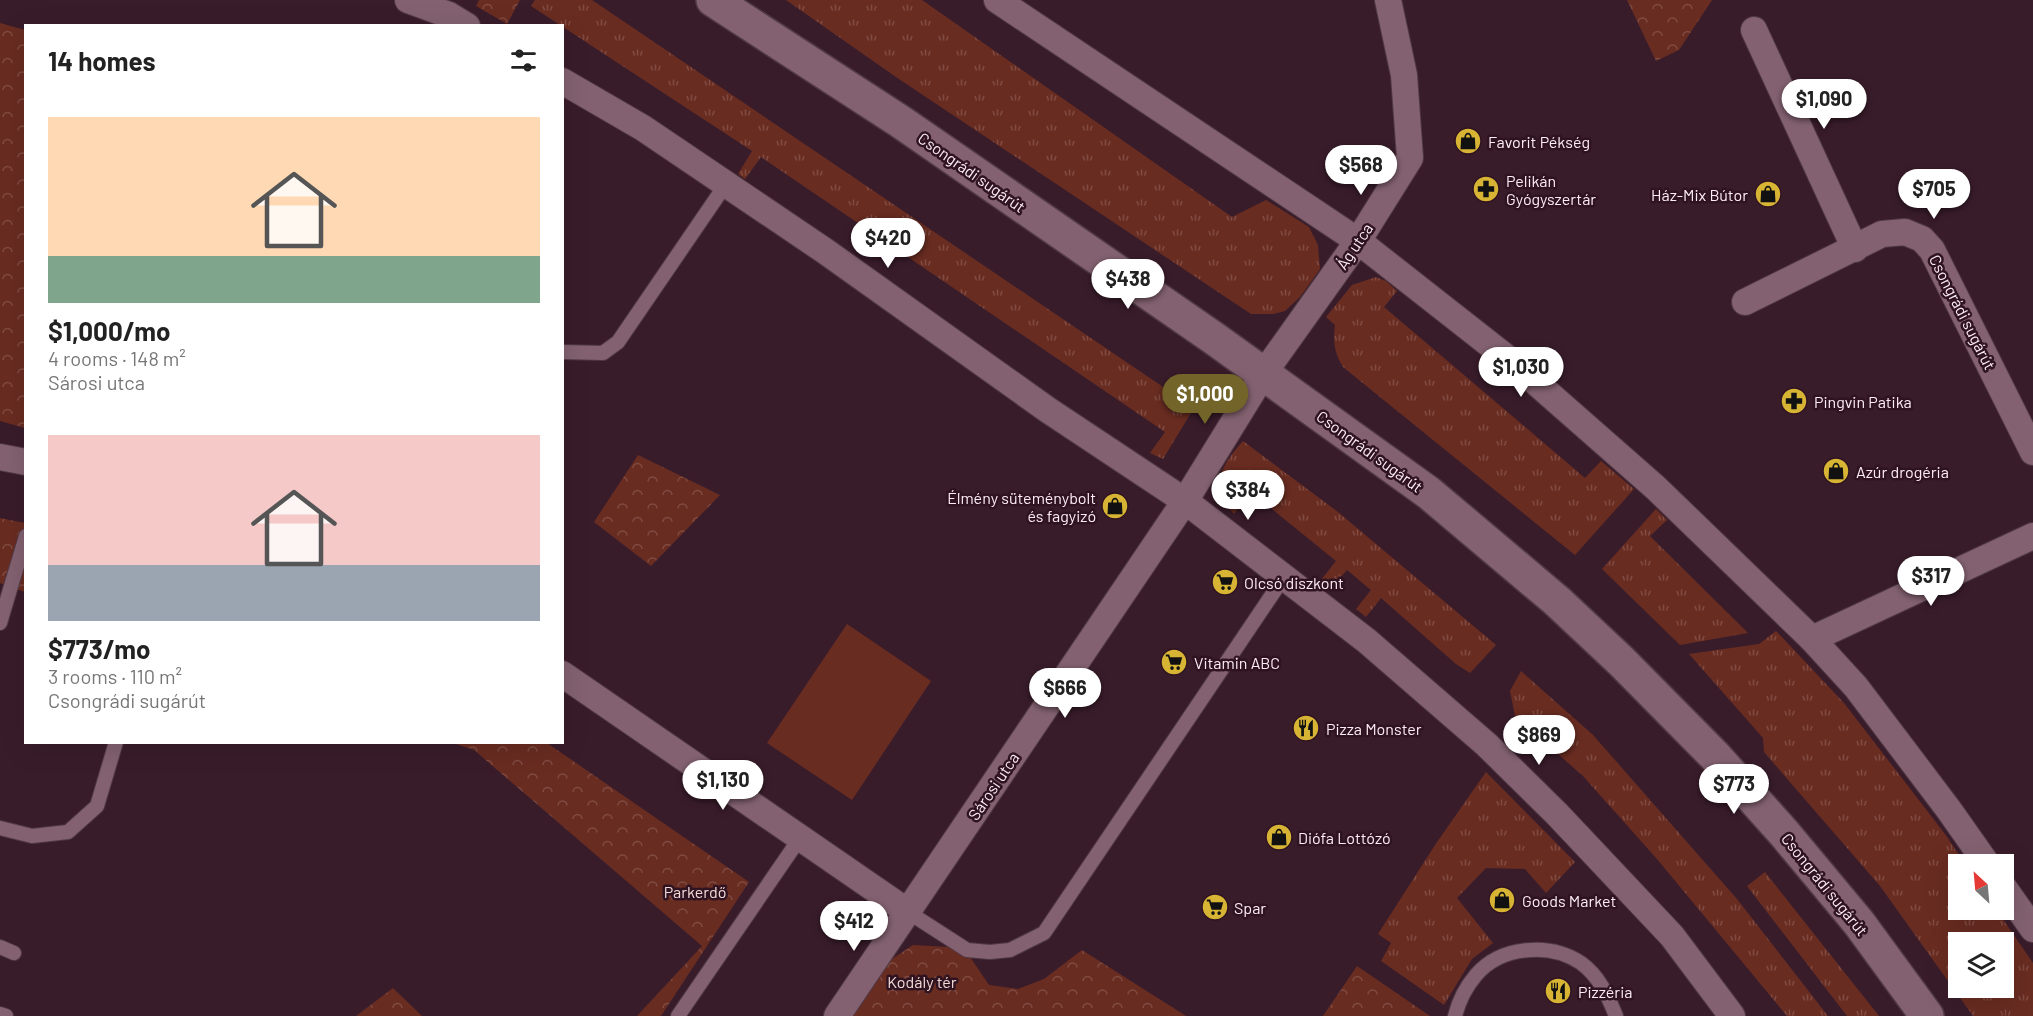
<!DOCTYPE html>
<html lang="en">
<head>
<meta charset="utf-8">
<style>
  :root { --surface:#fff; --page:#f2f2f2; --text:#222; --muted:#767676; --accent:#73642a }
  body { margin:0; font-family:Barlow,sans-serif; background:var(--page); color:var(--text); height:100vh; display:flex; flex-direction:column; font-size:22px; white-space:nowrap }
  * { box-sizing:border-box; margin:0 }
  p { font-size:20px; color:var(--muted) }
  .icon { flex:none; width:33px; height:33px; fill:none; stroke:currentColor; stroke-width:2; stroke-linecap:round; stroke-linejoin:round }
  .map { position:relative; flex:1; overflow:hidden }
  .drawer { position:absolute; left:24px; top:24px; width:540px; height:720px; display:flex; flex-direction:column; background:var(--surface); border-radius:0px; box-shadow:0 6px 24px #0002 }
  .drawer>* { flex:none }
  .needle { width:39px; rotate:334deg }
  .buttons { position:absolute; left:1948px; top:854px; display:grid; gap:12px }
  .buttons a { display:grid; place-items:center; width:66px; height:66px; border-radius:0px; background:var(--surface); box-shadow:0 6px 24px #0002; font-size:30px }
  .price { position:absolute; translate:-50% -51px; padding:0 14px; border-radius:21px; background:#fff; color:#222; font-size:20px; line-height:39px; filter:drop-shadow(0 2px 3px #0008) }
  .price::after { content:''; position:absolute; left:50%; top:36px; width:18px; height:14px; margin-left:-9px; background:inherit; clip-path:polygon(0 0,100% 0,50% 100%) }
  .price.current { background:var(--accent); color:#fff }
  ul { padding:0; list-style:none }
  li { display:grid; align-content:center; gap:12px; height:318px; padding:0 24px }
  li span { display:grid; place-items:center; height:186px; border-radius:0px; color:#555 }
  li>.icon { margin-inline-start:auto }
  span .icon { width:108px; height:108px; fill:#fffc; stroke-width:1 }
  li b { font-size:26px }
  h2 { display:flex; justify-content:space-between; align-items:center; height:72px; padding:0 24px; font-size:26px }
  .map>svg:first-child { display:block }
</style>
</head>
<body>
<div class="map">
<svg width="2033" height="1016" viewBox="0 0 2033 1016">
  <defs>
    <pattern id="grass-tufts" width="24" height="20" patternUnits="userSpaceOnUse" patternTransform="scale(1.5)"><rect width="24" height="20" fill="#692c21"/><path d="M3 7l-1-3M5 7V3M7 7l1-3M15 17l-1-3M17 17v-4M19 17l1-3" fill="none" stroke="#7f4b42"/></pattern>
    <pattern id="forest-crowns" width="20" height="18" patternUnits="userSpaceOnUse" patternTransform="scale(1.5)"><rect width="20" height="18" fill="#692c21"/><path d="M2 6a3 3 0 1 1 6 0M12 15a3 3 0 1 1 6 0" fill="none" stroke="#7f4b42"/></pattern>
  </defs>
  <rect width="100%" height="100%" fill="#391c2a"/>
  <g fill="url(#grass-tufts)" fill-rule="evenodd">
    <polygon points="535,0 592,0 1194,408 1163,459 1150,453 1165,432 761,157 745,179 738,174 752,151 531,6"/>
    <polygon points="786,0 922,0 1232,217 1266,200 1309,227 1318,245 1320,269 1300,297 1285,311 1273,314 1251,314 896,77"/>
    <path d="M 1376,277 L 1386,281 L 1397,291 L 1384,307 L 1585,478 L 1601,461 L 1634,489 L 1575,555 L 1343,367 C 1334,352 1333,342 1335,325 L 1326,317 L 1352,285 Z"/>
    <path d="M 1243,441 L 1338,512 L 1496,645 L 1470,673 L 1456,664 L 1381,598 L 1366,617 L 1356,609 L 1371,590 L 1347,570 L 1331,588 L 1321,580 L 1336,561 L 1251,492 L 1234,514 C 1230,509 1224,504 1221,498 C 1213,476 1230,456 1243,441 Z"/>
    <polygon points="1656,509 1667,520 1650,536 1748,633 1680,645 1602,569"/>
    <path d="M 1776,631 L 1844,703 L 1945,834 L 1965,864 L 1959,864 L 1959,909 L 1996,909 L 2033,963 L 2033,1016 L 1973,1016 L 1880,886 L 1764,752 L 1763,738 L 1689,654 L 1759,644 ZM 1959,942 L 2004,942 L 2004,987 L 1959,987 Z"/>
    <polygon points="1521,671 1593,735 1737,899 1828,1016 1787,1016 1657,859 1583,776 1515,716 1510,691"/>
    <polygon points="1486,772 1575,862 1546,893 1525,869 1486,868 1457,898 1493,943 1472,959 1444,1005 1381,961 1391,943 1378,934 1435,845"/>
    <polygon points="1765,872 1879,1016 1847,1016 1747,886"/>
  </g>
  <g fill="url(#forest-crowns)">
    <polygon points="479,0 520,0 507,24 476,6"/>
    <polygon points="1627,0 1712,0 1679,50 1656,61"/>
    <polygon points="0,23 25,30 25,428 0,421"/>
    <polygon points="638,455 720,495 651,566 594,522"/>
    <polygon points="0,518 25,523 25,592 0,583"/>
    <polygon points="453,743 547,743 749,882 661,1016 637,1016 702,946 474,750"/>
    <polygon points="913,945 948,947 970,957 989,985 1018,989 1044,979 1082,950 1186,1016 853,1016 892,959"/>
    <polygon points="1357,966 1430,1016 1323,1016"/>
    <polygon points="393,988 422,1016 356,1016"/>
  </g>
  <polygon fill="#692c21" points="847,624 931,681 852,800 767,743"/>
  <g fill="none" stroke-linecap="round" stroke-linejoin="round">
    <defs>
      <g id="service">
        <polyline points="562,352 603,353 618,342 726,184"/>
        <polyline points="0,623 26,536"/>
        <polyline points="0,828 32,836 68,832 97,806 116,742"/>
        <polyline points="908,912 967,950 990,952 1010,950 1044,933 1284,577"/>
        <polyline points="0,947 14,953"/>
        <polyline points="0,1014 6,1016"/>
        <polyline points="678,1016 800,838"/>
        <path d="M 1455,1016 C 1459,1000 1465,988 1476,975 C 1501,946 1550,942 1581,963 C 1599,976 1608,996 1616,1016"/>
      </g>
      <g id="minor">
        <polyline points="408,0 449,15 467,26"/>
        <polyline points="997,0 1358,241 1516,365 1656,488 1812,639 1856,687 1949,810 1987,864"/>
        <polyline points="1754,30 1855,249"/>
        <polyline points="562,81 643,128 825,251 1048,410 1185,501 1367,641 1487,745 1557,814 1672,936 1732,1016"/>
        <polyline points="1745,302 1882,234 1905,232 1922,239 1932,250 2033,452"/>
        <polyline points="0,457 26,462"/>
        <polyline points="1812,639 2033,536"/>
        <polyline points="562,674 908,912"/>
        <polyline points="2004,888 2033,929"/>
        <polyline points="837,1016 1185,501 1264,373 1358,241 1410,158 1404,75 1388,0"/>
      </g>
      <polyline id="secondary" points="713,0 901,122 1215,339 1429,493 1557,601 1621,661 1715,756 1784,833 1859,923 1927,1016"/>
    </defs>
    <use href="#service" stroke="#503944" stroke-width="16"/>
    <use href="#minor" stroke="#503944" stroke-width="28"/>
    <use href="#secondary" stroke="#503944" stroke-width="36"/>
    <use href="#service" stroke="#836170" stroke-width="14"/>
    <use href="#minor" stroke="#836170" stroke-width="26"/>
    <use href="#secondary" stroke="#836170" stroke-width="33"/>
  </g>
  <defs>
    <symbol id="shop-disc" viewBox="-11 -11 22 22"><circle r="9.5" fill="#d7b434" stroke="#2f1321"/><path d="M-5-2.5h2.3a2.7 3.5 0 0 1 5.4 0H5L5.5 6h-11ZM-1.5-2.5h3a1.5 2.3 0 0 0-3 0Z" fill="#111"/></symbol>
    <symbol id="pharmacy-disc" viewBox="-11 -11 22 22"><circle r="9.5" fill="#d7b434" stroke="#2f1321"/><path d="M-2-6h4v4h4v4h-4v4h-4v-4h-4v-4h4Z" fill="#111"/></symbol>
    <symbol id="supermarket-disc" viewBox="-11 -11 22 22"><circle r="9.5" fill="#d7b434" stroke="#2f1321"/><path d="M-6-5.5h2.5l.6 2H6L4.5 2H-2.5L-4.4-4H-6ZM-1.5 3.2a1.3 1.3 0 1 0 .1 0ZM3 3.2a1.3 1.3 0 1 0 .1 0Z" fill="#111"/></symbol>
    <symbol id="restaurant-disc" viewBox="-11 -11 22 22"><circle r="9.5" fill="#d7b434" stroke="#2f1321"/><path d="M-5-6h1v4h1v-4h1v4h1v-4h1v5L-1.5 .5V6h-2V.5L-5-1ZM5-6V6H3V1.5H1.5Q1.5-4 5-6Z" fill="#111"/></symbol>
  </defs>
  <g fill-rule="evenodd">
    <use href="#shop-disc" x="1453" y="126" width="30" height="30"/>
    <use href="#pharmacy-disc" x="1471" y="174" width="30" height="30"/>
    <use href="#shop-disc" x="1753" y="179" width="30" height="30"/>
    <use href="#pharmacy-disc" x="1779" y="386" width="30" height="30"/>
    <use href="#shop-disc" x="1821" y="456" width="30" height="30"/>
    <use href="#shop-disc" x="1100" y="491" width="30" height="30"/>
    <use href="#supermarket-disc" x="1210" y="567" width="30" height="30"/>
    <use href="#supermarket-disc" x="1159" y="647" width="30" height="30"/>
    <use href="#restaurant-disc" x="1291" y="713" width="30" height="30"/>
    <use href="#shop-disc" x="1264" y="822" width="30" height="30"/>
    <use href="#shop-disc" x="1487" y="885" width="30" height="30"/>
    <use href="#supermarket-disc" x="1200" y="892" width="30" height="30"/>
    <use href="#restaurant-disc" x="1543" y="976" width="30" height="30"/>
  </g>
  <g text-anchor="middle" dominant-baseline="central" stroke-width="5" stroke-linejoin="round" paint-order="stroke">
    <g font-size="16" fill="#fdedf3" stroke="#2f1321" text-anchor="start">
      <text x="1488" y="141">Favorit Pékség</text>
      <text x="1506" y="180">Pelikán<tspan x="1506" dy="18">Gyógyszertár</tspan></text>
      <text x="1748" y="194" text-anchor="end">Ház-Mix Bútor</text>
      <text x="1814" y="401">Pingvin Patika</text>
      <text x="1856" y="471">Azúr drogéria</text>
      <text x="1096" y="497" text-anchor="end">Élmény süteménybolt<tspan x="1096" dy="18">és fagyizó</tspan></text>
      <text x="1244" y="582">Olcsó diszkont</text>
      <text x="1194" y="662">Vitamin ABC</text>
      <text x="1326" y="728">Pizza Monster</text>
      <text x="1298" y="837">Diófa Lottózó</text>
      <text x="1522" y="900">Goods Market</text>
      <text x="1234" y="907">Spar</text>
      <text x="1578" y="991">Pizzéria</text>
    </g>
    <g font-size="16" fill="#fdedf3" stroke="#2f1321">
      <text transform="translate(972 172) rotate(35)">Csongrádi sugárút</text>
      <text transform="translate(1354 246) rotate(-56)">Ág utca</text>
      <text transform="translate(1963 312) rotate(63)">Csongrádi sugárút</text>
      <text transform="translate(1370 451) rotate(36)">Csongrádi sugárút</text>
      <text transform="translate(993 786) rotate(-56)">Sárosi utca</text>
      <text transform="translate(1825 884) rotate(51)">Csongrádi sugárút</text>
    </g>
    <g font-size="16" fill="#f2dbd7" stroke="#2f1321">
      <text x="695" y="891">Parkerdő</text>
      <text x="922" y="981">Kodály tér</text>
    </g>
  </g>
</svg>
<div class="buttons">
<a><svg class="needle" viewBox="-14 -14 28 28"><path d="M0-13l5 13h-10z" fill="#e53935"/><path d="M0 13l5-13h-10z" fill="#767676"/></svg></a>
<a><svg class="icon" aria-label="layers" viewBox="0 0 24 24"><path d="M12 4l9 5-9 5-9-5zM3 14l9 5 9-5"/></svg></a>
</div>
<b class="price" style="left:1824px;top:130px">$1,090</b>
<b class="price" style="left:1361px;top:196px">$568</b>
<b class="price" style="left:1934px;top:220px">$705</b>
<b class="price" style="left:888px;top:269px">$420</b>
<b class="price" style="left:1128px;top:310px">$438</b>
<b class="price" style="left:1521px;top:398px">$1,030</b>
<b class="price current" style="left:1205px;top:425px">$1,000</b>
<b class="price" style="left:1248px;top:521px">$384</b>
<b class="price" style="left:1931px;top:607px">$317</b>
<b class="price" style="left:1065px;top:719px">$666</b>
<b class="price" style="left:1539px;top:766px">$869</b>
<b class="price" style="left:723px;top:811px">$1,130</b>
<b class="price" style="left:1734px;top:815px">$773</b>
<b class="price" style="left:854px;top:952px">$412</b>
<section class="drawer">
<h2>14 homes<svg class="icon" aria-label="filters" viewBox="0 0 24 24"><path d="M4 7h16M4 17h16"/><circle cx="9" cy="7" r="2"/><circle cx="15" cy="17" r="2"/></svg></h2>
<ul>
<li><span style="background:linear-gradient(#ffd9b3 75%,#7fa58c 0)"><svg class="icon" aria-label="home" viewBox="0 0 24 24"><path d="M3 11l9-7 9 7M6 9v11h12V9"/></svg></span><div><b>$1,000/mo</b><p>4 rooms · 148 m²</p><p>Sárosi utca</p></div></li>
<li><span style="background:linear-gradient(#f6c9c9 70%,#9aa5b1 0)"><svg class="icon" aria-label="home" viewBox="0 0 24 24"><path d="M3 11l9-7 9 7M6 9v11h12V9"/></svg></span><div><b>$773/mo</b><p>3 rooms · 110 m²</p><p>Csongrádi sugárút</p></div></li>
</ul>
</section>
</div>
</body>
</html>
